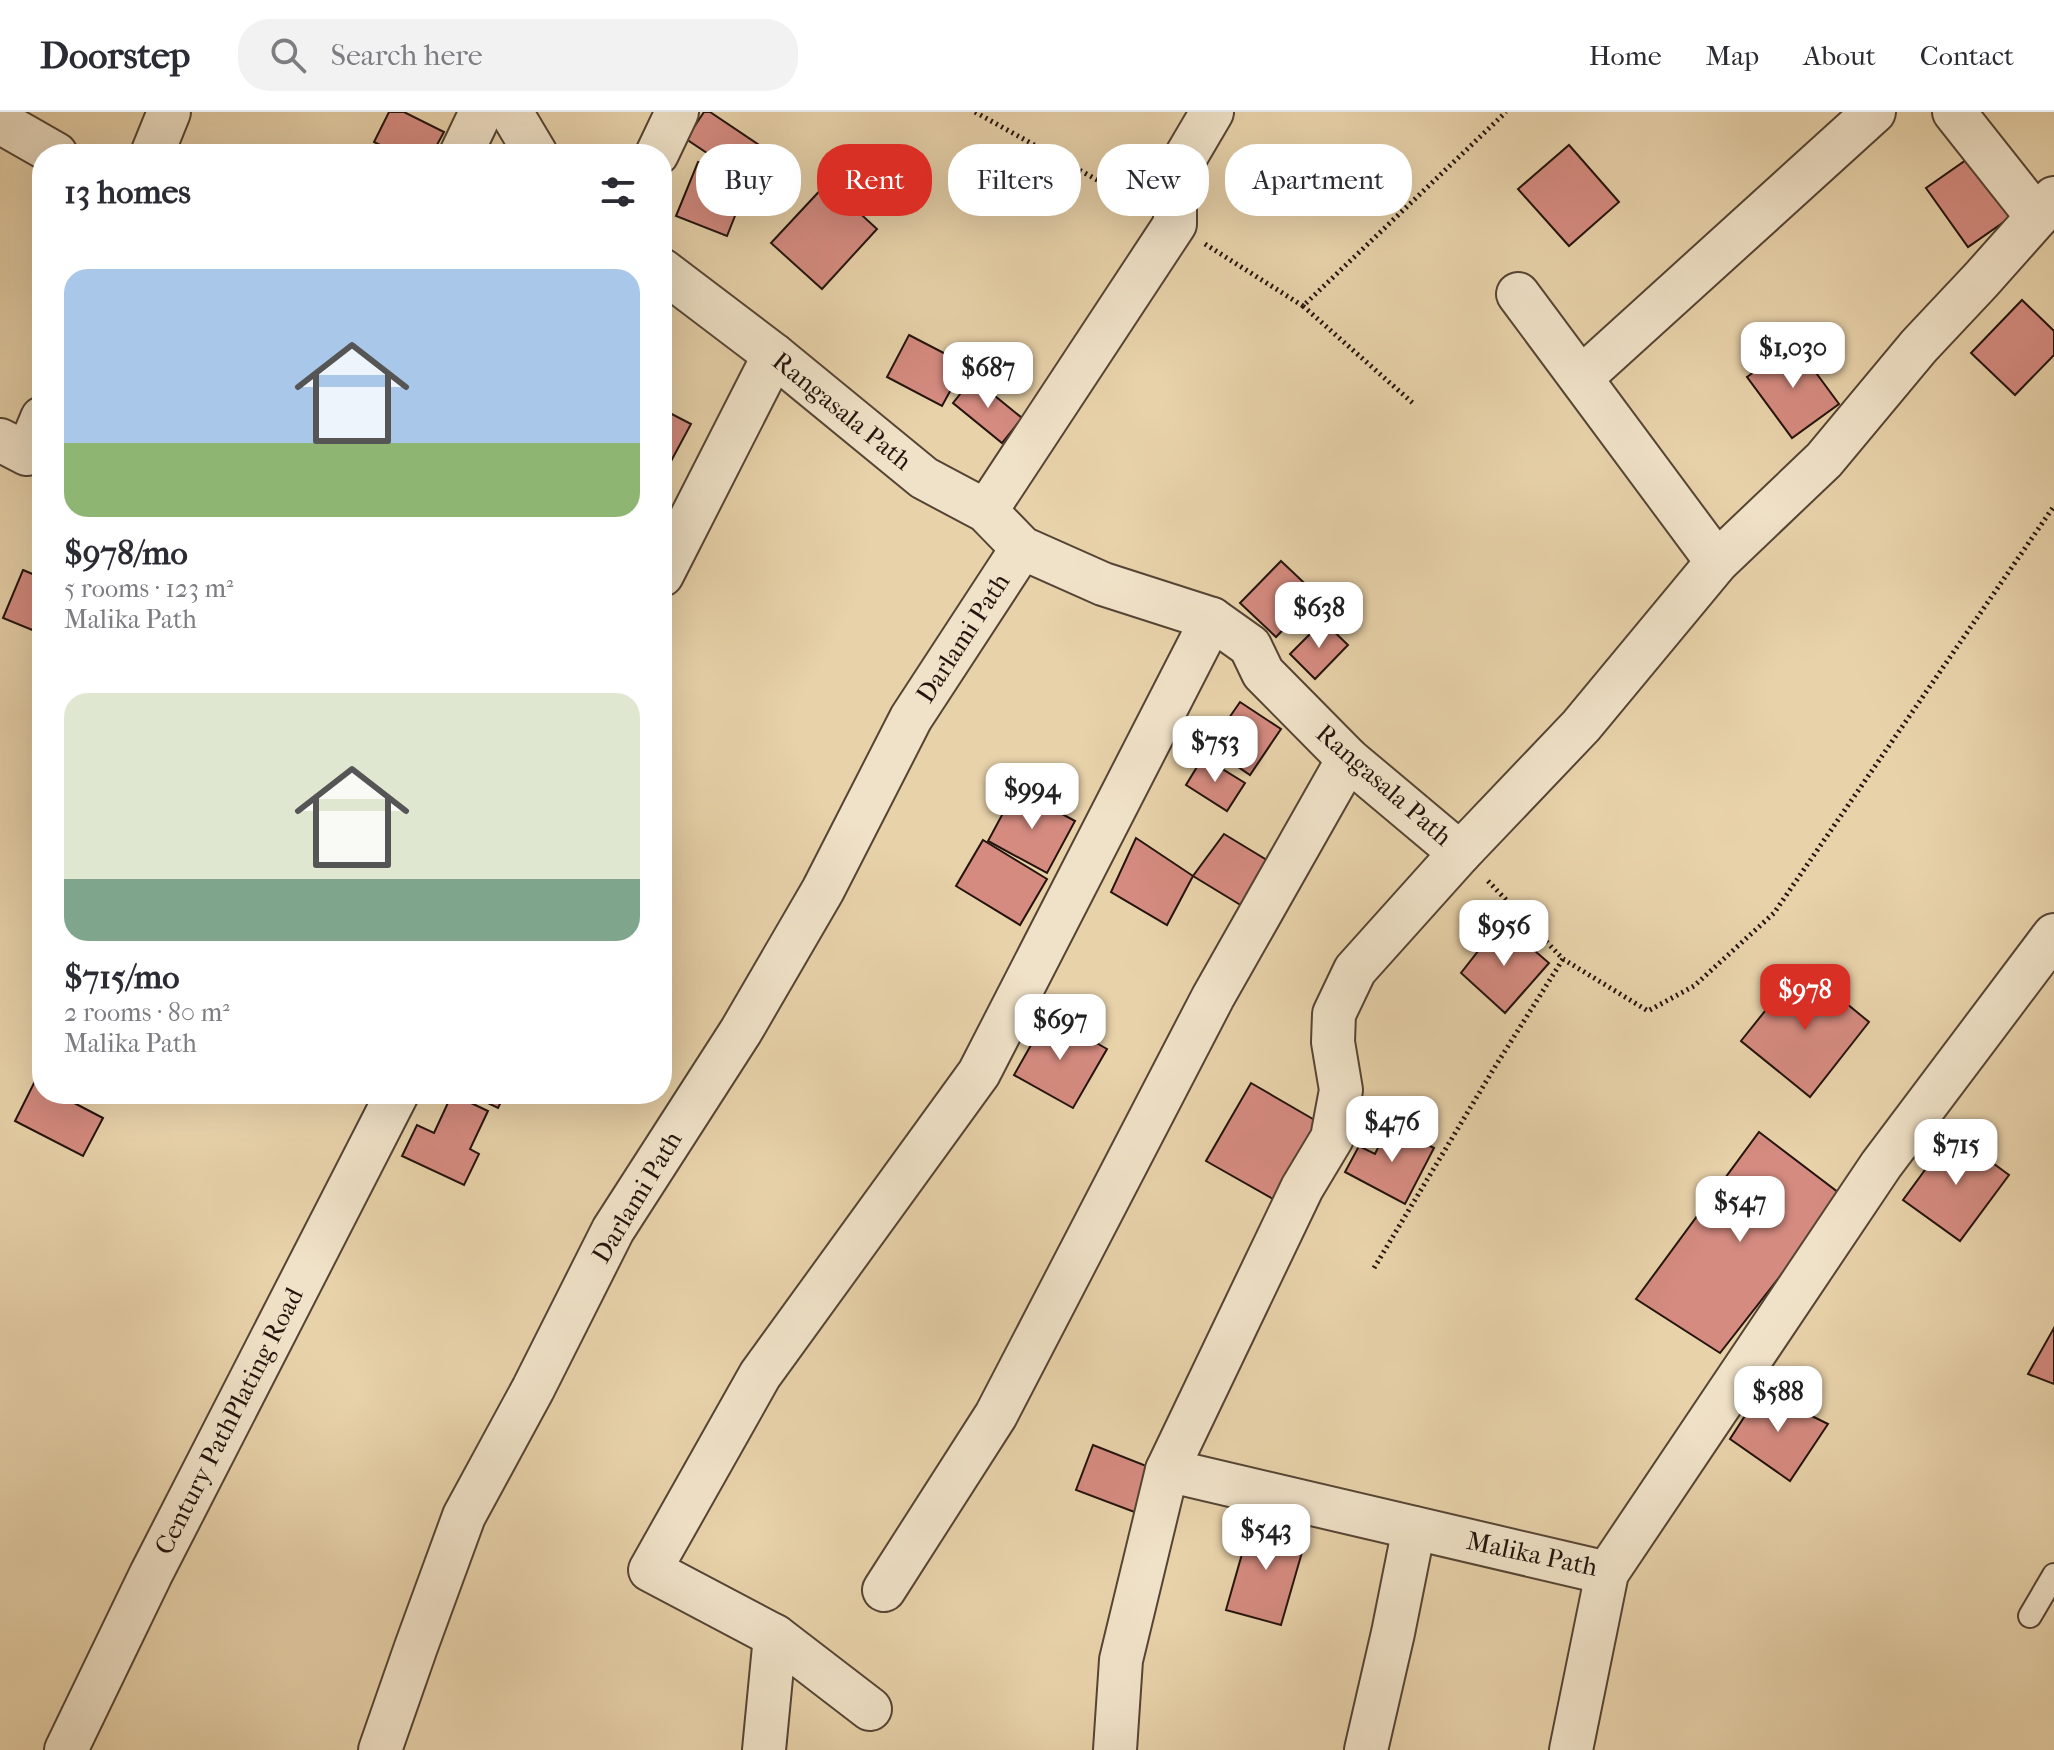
<!DOCTYPE html>
<html lang="en">
<head>
<meta charset="utf-8">
<style>
  :root { --surface:#fff; --page:#f2f2f3; --text:#2b2b33; --muted:#7c7c81; --line:#e1e1e2; --accent:#d93025 }
  body { margin:0; font-family:"IM FELL French Canon",serif; background:var(--page); color:var(--text); height:100vh; display:flex; flex-direction:column; font-size:30px; white-space:nowrap }
  * { box-sizing:border-box; margin:0 }
  p { font-size:26px; color:var(--muted) }
  .icon { flex:none; width:44px; height:44px; fill:none; stroke:currentColor; stroke-width:2; stroke-linecap:round; stroke-linejoin:round }
  .map { position:relative; flex:1; overflow:hidden }
  .panel { position:absolute; left:32px; top:32px; width:640px; height:960px; display:flex; flex-direction:column; background:var(--surface); border-radius:32px; box-shadow:0 8px 32px #0002 }
  .panel>* { flex:none }
  .hud { position:absolute; left:696px; top:32px; width:760px; height:72px; display:flex; gap:16px }
  .price { position:absolute; translate:-50% -68px; padding:0 18px; border-radius:16px; background:#fff; color:#222; font-size:26px; line-height:52px; filter:drop-shadow(0 2px 4px #0008) }
  .price::after { content:''; position:absolute; left:50%; top:48px; width:24px; height:18px; margin-left:-12px; background:inherit; clip-path:polygon(0 0,100% 0,50% 100%) }
  .price.on { background:var(--accent); color:#fff }
  ul { padding:0; list-style:none }
  li { display:grid; align-content:center; gap:16px; height:424px; padding:0 32px }
  li span { display:grid; place-items:center; height:248px; border-radius:24px; color:#555 }
  li>.icon { margin-inline-start:auto }
  span .icon { width:144px; height:144px; fill:#fffc; stroke-width:1 }
  li b { font-size:34px }
  h2 { display:flex; justify-content:space-between; align-items:center; height:96px; padding:0 32px; font-size:34px }
  .tag { padding:0 28px; border-radius:32px; background:var(--surface); box-shadow:0 8px 32px #0002; font-size:28px; line-height:72px }
  .tag.on { background:var(--accent); color:#fff }
  header { display:flex; align-items:center; gap:48px; box-sizing:border-box; height:112px; padding:0 40px; background:var(--surface); border-bottom:2px solid var(--line) }
  header strong { font-size:38px }
  nav { display:flex; gap:44px; margin-inline-start:auto; font-size:28px }
  .search { width:560px; height:72px; background:var(--page); display:flex; align-items:center; gap:20px; box-sizing:border-box; padding:0 28px; border-radius:32px; color:var(--muted); font-size:30px }
  .map>svg:first-child { display:block }
</style>
</head>
<body>
<header>
<strong>Doorstep</strong>
<div class="search"><svg class="icon" aria-label="search" viewBox="0 0 24 24"><circle cx="10" cy="10" r="6"/><path d="M15 15l6 6"/></svg>Search here</div>
<nav><a>Home</a><a>Map</a><a>About</a><a>Contact</a></nav>
</header>
<div class="map">
<svg width="2054" height="1638" viewBox="0 0 2054 1638">
  <rect width="100%" height="100%" fill="#e8d2aa"/>
  <filter id="stains"><feTurbulence type="fractalNoise" baseFrequency=".0025" numOctaves="4"/><feColorMatrix values="0 0 0 0 .2 0 0 0 0 .09 0 0 0 0 .02 0 0 0 .5 -.17"/></filter>
  <radialGradient id="worn" r=".72"><stop offset=".6" stop-color="#630" stop-opacity="0"/><stop offset="1" stop-color="#630" stop-opacity=".3"/></radialGradient>
  <g fill="#d58b80" stroke="#24140d" stroke-width="2">
    <polygon points="389,0 404,0 444,20 432,42 398,42 374,30"/>
    <polygon points="704,0 710,0 777,45 758,75 686,27"/>
    <polygon points="1569,33 1619,90 1569,134 1518,77"/>
    <polygon points="1969,46 2011,105 1968,135 1926,76"/>
    <polygon points="698,50 748,71 727,124 676,104"/>
    <polygon points="827,71 877,117 822,177 771,131"/>
    <polygon points="2022,188 2054,219 2054,243 2015,283 1971,241"/>
    <polygon points="909,223 965,252 942,294 887,265"/>
    <polygon points="1794,231 1839,292 1792,326 1747,265"/>
    <polygon points="973,266 1022,306 1002,331 953,291"/>
    <polygon points="662,297 691,312 662,366"/>
    <polygon points="1281,449 1317,483 1276,525 1240,491"/>
    <polygon points="23,458 42,466 42,522 3,506"/>
    <polygon points="1323,509 1348,533 1315,567 1290,542"/>
    <polygon points="1240,590 1281,617 1250,663 1209,635"/>
    <polygon points="1203,645 1245,671 1227,699 1186,673"/>
    <polygon points="1016,677 1075,709 1047,761 988,729"/>
    <polygon points="1224,722 1280,756 1252,800 1193,764"/>
    <polygon points="1136,726 1193,764 1167,813 1111,780"/>
    <polygon points="983,728 1047,767 1020,813 956,774"/>
    <polygon points="1501,810 1549,851 1505,901 1461,861"/>
    <polygon points="1801,854 1869,910 1810,985 1741,929"/>
    <polygon points="1048,903 1107,937 1073,996 1014,963"/>
    <polygon points="34,971 42,975 42,982 57,982 103,1006 83,1044 15,1009"/>
    <polygon points="1251,971 1325,1014 1280,1091 1206,1049"/>
    <polygon points="452,982 488,999 470,1037 479,1042 464,1073 402,1044 417,1013 434,1021"/>
    <polygon points="469,982 505,982 498,996"/>
    <polygon points="1389,1013 1434,1036 1405,1092 1345,1060 1359,1034 1375,1042"/>
    <polygon points="1759,1020 1843,1084 1720,1241 1636,1187"/>
    <polygon points="1952,1021 2009,1063 1960,1129 1903,1088"/>
    <polygon points="2054,1216 2054,1272 2028,1262"/>
    <polygon points="1761,1279 1828,1312 1790,1369 1730,1327"/>
    <polygon points="1093,1333 1154,1357 1137,1401 1076,1378"/>
    <polygon points="1252,1407 1307,1423 1281,1513 1226,1498"/>
  </g>
  <g fill="none" stroke-linecap="round" stroke-linejoin="round">
    <defs>
      <polyline id="lane" points="2030,1504 2054,1463"/>
      <g id="street">
        <polyline points="511,0 536,42"/>
        <polyline points="1954,0 2037,105"/>
        <polyline points="0,10 56,42"/>
        <polyline points="152,42 169,0"/>
        <polyline points="461,42 481,0"/>
        <polyline points="657,42 677,0"/>
        <polyline points="662,158 774,243 924,366 986,399 1022,436 1103,472 1212,507 1250,534 1263,561 1348,647 1460,741"/>
        <polyline points="1518,182 1717,450"/>
        <polyline points="1581,266 1874,0"/>
        <polyline points="0,328 27,342 42,306"/>
        <polyline points="986,399 1175,112 1175,63 1212,0"/>
        <polyline points="662,463 774,243"/>
        <polyline points="1167,1358 1607,1461"/>
        <polyline points="884,1478 996,1303 1213,885 1348,647"/>
        <polyline points="870,1597 775,1524 650,1458 760,1263 979,961 1212,507"/>
        <polyline points="66,1638 151,1462 397,982"/>
        <polyline points="380,1638 416,1535 464,1404 533,1277 613,1118 741,919 823,778 911,606 1022,436"/>
        <polyline points="764,1638 775,1524"/>
        <polyline points="1115,1638 1121,1548 1167,1358 1302,1076 1332,1026 1341,978 1333,930 1334,902 1355,858 1460,741 1581,614 1717,450 1824,348 1919,234 1981,168 2054,86"/>
        <polyline points="1366,1638 1393,1521 1414,1416"/>
        <polyline points="1571,1638 1607,1461 1881,1053 2054,823"/>
      </g>
    </defs>
    <use href="#lane" stroke="#554434" stroke-width="26"/>
    <use href="#street" stroke="#554434" stroke-width="46"/>
    <g stroke="#24140d" stroke-width="5" stroke-dasharray="2 4" stroke-linecap="butt">
      <polyline points="975,0 1135,89"/>
      <polyline points="1205,132 1303,194 1506,0"/>
      <polyline points="1303,194 1415,293"/>
      <polyline points="1488,769 1563,847 1648,899 1694,874 1774,801 2054,394"/>
      <polyline points="1374,1156 1493,958 1563,847"/>
    </g>
    <use href="#lane" stroke="#f0e2c8" stroke-width="22"/>
    <use href="#street" stroke="#f0e2c8" stroke-width="42"/>
  </g>
  <g text-anchor="middle" dominant-baseline="central" stroke-width="8" stroke-linejoin="round" paint-order="stroke">
    <g font-size="26" fill="#24140d" stroke="#f0e2c8">
      <text transform="translate(842 299) rotate(39)">Rangasala Path</text>
      <text transform="translate(963 526) rotate(-57)">Darlami Path</text>
      <text transform="translate(1384 673) rotate(41)">Rangasala Path</text>
      <text transform="translate(637 1085) rotate(-59)">Darlami Path</text>
      <text transform="translate(229 1309) rotate(-63)">Century PathPlating Road</text>
      <text transform="translate(1532 1442) rotate(12)">Malika Path</text>
    </g>
  </g>
  <rect width="100%" height="100%" filter="url(#stains)"/>
  <rect width="100%" height="100%" fill="url(#worn)"/>
</svg>
<b class="price" style="left:1793px;top:278px">$1,030</b>
<b class="price" style="left:988px;top:298px">$687</b>
<b class="price" style="left:1319px;top:538px">$638</b>
<b class="price" style="left:1215px;top:672px">$753</b>
<b class="price" style="left:1032px;top:719px">$994</b>
<b class="price" style="left:1504px;top:856px">$956</b>
<b class="price on" style="left:1805px;top:920px">$978</b>
<b class="price" style="left:1060px;top:950px">$697</b>
<b class="price" style="left:1392px;top:1052px">$476</b>
<b class="price" style="left:1956px;top:1075px">$715</b>
<b class="price" style="left:1740px;top:1132px">$547</b>
<b class="price" style="left:1778px;top:1322px">$588</b>
<b class="price" style="left:1266px;top:1460px">$543</b>
<div class="hud">
<a class="tag">Buy</a>
<a class="tag on">Rent</a>
<a class="tag">Filters</a>
<a class="tag">New</a>
<a class="tag">Apartment</a>
</div>
<section class="panel">
<h2>13 homes<svg class="icon" aria-label="filters" viewBox="0 0 24 24"><path d="M4 7h16M4 17h16"/><circle cx="9" cy="7" r="2"/><circle cx="15" cy="17" r="2"/></svg></h2>
<ul>
<li><span style="background:linear-gradient(#a9c7e8 70%,#8fb573 0)"><svg class="icon" aria-label="home" viewBox="0 0 24 24"><path d="M3 11l9-7 9 7M6 9v11h12V9"/></svg></span><div><b>$978/mo</b><p>5 rooms · 123 m²</p><p>Malika Path</p></div></li>
<li><span style="background:linear-gradient(#dfe7d0 75%,#7fa58c 0)"><svg class="icon" aria-label="home" viewBox="0 0 24 24"><path d="M3 11l9-7 9 7M6 9v11h12V9"/></svg></span><div><b>$715/mo</b><p>2 rooms · 80 m²</p><p>Malika Path</p></div></li>
</ul>
</section>
</div>
</body>
</html>
